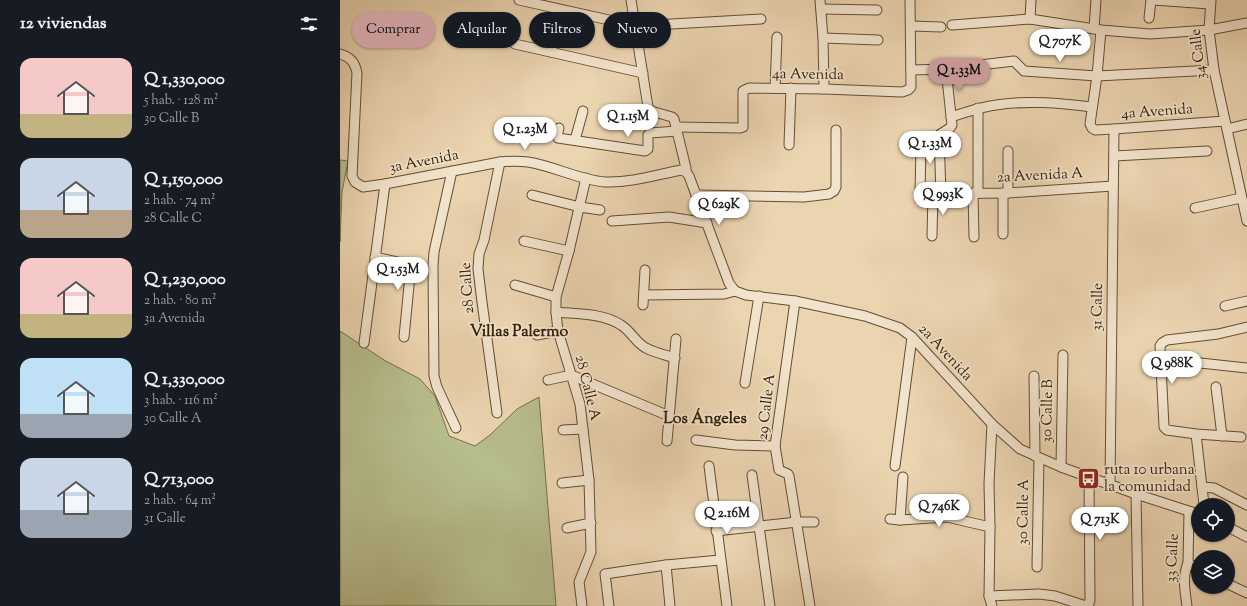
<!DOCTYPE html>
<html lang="es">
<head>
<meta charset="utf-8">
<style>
  :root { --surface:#171b24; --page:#242831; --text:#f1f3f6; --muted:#9ea1a6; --accent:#c59692 }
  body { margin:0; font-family:"Sorts Mill Goudy",serif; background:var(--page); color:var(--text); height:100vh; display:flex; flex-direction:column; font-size:15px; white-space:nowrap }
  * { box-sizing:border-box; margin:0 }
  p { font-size:13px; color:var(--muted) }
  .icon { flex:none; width:22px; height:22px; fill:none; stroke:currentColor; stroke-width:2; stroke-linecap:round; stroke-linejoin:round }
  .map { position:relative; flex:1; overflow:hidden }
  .panel { display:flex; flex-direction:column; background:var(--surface); width:340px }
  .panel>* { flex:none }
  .guide { position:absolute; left:12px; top:12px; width:380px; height:36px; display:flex; gap:8px }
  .buttons { position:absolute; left:851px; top:498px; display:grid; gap:8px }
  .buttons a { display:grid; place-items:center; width:44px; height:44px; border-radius:50%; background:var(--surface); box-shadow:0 1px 3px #0004; font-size:20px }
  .price { position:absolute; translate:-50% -34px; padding:0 9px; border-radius:14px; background:#fff; color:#222; font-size:13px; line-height:26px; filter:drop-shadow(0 1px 2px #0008) }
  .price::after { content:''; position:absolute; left:50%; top:24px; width:12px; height:9px; margin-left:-6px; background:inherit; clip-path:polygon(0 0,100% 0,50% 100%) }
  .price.active { background:var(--accent); color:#111 }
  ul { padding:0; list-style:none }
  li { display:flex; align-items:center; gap:12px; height:100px; padding:0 20px }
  li span { display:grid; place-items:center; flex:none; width:112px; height:80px; border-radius:12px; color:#555 }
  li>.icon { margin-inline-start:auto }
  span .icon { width:48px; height:48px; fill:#fffc; stroke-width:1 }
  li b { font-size:17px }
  h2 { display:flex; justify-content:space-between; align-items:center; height:48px; padding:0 20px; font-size:17px }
  .chip { padding:0 14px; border-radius:18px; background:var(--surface); box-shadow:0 1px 3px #0004; font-size:14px; line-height:36px }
  .chip.active { background:var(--accent); color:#111 }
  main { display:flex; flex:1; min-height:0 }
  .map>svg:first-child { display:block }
</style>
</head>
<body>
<main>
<section class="panel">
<h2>12 viviendas<svg class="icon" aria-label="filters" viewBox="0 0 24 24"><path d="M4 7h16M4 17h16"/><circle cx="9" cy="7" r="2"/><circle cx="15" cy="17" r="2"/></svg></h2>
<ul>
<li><span style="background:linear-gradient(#f6c9c9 70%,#c2b280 0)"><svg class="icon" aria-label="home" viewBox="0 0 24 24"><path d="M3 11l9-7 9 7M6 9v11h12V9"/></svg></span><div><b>Q 1,330,000</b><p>5 hab. · 128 m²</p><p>30 Calle B</p></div></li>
<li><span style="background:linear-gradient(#c9d6e8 65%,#b9a48a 0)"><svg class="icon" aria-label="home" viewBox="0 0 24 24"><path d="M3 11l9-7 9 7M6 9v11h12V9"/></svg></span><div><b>Q 1,150,000</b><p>2 hab. · 74 m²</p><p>28 Calle C</p></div></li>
<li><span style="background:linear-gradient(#f6c9c9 70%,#c2b280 0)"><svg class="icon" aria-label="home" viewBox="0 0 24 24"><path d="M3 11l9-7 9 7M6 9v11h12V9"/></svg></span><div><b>Q 1,230,000</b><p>2 hab. · 80 m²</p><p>3a Avenida</p></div></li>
<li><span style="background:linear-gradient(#bfe0f5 70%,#9aa5b1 0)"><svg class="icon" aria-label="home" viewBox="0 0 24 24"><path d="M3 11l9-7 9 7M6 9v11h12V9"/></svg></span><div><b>Q 1,330,000</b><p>3 hab. · 116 m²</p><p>30 Calle A</p></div></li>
<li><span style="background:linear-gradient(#c9d6e8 65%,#9aa5b1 0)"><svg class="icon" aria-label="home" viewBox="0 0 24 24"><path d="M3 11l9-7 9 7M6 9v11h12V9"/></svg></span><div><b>Q 713,000</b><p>2 hab. · 64 m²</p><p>31 Calle</p></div></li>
</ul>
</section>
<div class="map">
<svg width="907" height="606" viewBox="0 0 907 606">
  <rect width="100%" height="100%" fill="#ebd4b0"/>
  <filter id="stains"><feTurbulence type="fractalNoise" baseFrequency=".005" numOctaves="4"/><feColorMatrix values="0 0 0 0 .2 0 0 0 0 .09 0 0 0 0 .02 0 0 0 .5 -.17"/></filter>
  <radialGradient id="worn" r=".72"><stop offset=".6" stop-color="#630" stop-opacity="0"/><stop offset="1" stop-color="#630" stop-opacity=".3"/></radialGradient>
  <g fill="#b7bd8c" stroke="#76704a">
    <polygon points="0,160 8,161 2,192 0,242"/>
    <polygon points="0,331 44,360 80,379 95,396 109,436 135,446 150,435 177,409 199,397 216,606 0,606"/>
  </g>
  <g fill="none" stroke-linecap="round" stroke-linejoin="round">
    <defs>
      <g id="minor">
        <polyline points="179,0 296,26 421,19"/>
        <polyline points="291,0 308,107 311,111 332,117 334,119 346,168 346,172 349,176 389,283 395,291"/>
        <polyline points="480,0 483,38 484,89"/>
        <polyline points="813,0 870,4"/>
        <polyline points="871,0 869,30 874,70 907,221"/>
        <polyline points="481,9 537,10"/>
        <polyline points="809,18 811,0"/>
        <polyline points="690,19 691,0"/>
        <polyline points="612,25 690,19 761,30 810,34 869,30 907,23"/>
        <polyline points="571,26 601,27"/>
        <polyline points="754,29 756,0"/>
        <polyline points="761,30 757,76 750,124 752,128 755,130 774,129 885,121"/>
        <polyline points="483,38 538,40"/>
        <polyline points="175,44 303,73"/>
        <polyline points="211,52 222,10"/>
        <path d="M 0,54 C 11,57 15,63 17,73 L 12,176 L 15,182 L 23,187 L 45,184 L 160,162 C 170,161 179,161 188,162 C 214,166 239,180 265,182 C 290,183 316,175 341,170 L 346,172"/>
        <polyline points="571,70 606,69 674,61 684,71 757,76 874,70"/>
        <polyline points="435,88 437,37"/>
        <path d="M 611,117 C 626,112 641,107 656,105 C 688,100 720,103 752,107"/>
        <polyline points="336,127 400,128 403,127 403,91 409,88 484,89 562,92 568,90 571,87 570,0"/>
        <polyline points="219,128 217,136 218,138 305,151 308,149 308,135 310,133 337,131"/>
        <polyline points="887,129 907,124"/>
        <polyline points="235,140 243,111"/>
        <polyline points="449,145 451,88"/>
        <polyline points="581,145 580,194 668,193 773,186"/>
        <polyline points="668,151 668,193"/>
        <polyline points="774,156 867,151"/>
        <polyline points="112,171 94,252 93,266 94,376 97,387 116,428"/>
        <polyline points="633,193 634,237"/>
        <polyline points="638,193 638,108"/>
        <polyline points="663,193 663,234"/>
        <polyline points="601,194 599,135 610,128 612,125 606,69"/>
        <polyline points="192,195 240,207 260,210"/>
        <polyline points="356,195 464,197 489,194 494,191 496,187 496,130"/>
        <polyline points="855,208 901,198"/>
        <polyline points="272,221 329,217 367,223"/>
        <polyline points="592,236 593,194"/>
        <polyline points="184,241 229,251"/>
        <polyline points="35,257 71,265 64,337"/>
        <polyline points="175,285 216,297"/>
        <polyline points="304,295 384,294 395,291 406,295 455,301 525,316 560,328 572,337 652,424 680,449 721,467 796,494 858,514"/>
        <polyline points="455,301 435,446 439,470 448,474 449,476 470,606"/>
        <polyline points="303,305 305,270"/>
        <polyline points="885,306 907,301"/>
        <path d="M 216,312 C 237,314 263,313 281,325 C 291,331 296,343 306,348 C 315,353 326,355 335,358"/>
        <polyline points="197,335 218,331"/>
        <polyline points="24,343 45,184"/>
        <polyline points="851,362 907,368"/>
        <polyline points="694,376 695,456"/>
        <polyline points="208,380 231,375 329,416"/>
        <polyline points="405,383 419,296"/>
        <polyline points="876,387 882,436"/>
        <polyline points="157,413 142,302 138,269 139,254 144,240 160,162"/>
        <polyline points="223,430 243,429"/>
        <polyline points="856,434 864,505"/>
        <polyline points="901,437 856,434 827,430 824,427 820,346 822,343 827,340 878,334 907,327"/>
        <polyline points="356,440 395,445 435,446"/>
        <polyline points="327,441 336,339"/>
        <polyline points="369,466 387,606"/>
        <polyline points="555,466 572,337"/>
        <polyline points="721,467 723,355"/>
        <polyline points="412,475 430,606"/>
        <polyline points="222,483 249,480"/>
        <polyline points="770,485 774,129"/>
        <polyline points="862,487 874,488 907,505"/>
        <polyline points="796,494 798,606"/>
        <polyline points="550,519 560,520 607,517 650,527"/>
        <polyline points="560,520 563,477"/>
        <polyline points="888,527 907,537"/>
        <polyline points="227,528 251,523"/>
        <polyline points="376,531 457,522 474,522"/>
        <polyline points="848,563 858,569"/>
        <polyline points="326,565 330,606"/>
        <polyline points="697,567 699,458"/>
        <polyline points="888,584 907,593"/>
        <polyline points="649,596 699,594 715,596 746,606"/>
        <polyline points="242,606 239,582 251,552 249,480 240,404 218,331 216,312 216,297 229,251 246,178"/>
        <polyline points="269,606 265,574 326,565 380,560"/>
        <polyline points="652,606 649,596 650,527 649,484 652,424"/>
        <polyline points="747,606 749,604 750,600 749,476"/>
        <path d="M 847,606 C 845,591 842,577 848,563 L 849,512"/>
      </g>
    </defs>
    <use href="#minor" stroke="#634e33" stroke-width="11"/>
    <use href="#minor" stroke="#f2e3cc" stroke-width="9"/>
  </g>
  <defs>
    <symbol id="bus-square" viewBox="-11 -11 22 22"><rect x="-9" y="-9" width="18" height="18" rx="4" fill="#8f2418" stroke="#f2e3cc"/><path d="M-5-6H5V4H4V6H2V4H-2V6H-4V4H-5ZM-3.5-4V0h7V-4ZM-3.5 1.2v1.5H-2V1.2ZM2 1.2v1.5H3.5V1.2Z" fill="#fff"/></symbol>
  </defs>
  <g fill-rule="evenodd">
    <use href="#bus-square" x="736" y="466" width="25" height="25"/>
  </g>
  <g text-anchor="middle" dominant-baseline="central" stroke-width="3.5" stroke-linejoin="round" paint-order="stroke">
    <g font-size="15" fill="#362209" stroke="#f2e3cc">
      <text transform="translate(859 54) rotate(-97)">34 Calle</text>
      <text transform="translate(468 75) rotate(1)">4a Avenida</text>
      <text transform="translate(817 112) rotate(-4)">4a Avenida</text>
      <text transform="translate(84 162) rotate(-11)">3a Avenida</text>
      <text transform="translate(700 176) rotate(-3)">2a Avenida A</text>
      <text transform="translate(128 288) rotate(-94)">28 Calle</text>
      <text transform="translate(758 307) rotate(-89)">31 Calle</text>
      <text transform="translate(605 353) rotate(47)">2a Avenida</text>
      <text transform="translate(247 388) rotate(76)">28 Calle A</text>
      <text transform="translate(427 407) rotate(-83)">29 Calle A</text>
      <text transform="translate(708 411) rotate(-89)">30 Calle B</text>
      <text transform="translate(684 512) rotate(-89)">30 Calle A</text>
      <text transform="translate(833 558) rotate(-87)">33 Calle</text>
    </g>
    <g font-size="15" fill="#362209" stroke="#f2e3cc" text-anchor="start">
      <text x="764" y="470">ruta 10 urbana<tspan x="764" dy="17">la comunidad</tspan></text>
    </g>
    <g font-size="16" font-weight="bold" fill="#362209" stroke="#f2e3cc">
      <text x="179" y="332">Villas Palermo</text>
      <text x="365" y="419">Los Ángeles</text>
    </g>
  </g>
  <rect width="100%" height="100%" filter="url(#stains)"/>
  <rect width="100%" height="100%" fill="url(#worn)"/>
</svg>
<div class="buttons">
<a><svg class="icon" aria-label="locate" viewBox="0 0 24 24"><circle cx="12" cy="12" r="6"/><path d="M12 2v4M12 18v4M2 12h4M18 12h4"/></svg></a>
<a><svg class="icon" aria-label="layers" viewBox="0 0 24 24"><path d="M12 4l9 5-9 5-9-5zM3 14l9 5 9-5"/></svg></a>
</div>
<b class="price" style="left:720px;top:63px">Q 707K</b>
<b class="price active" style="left:619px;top:92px">Q 1.33M</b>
<b class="price" style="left:288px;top:138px">Q 1.15M</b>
<b class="price" style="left:185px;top:151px">Q 1.23M</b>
<b class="price" style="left:590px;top:165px">Q 1.33M</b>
<b class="price" style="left:603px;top:216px">Q 993K</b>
<b class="price" style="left:379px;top:226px">Q 629K</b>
<b class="price" style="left:58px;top:291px">Q 1.53M</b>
<b class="price" style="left:832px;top:385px">Q 988K</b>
<b class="price" style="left:599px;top:528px">Q 746K</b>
<b class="price" style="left:387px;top:535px">Q 2.16M</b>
<b class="price" style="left:760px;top:541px">Q 713K</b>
<div class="guide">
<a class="chip active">Comprar</a>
<a class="chip">Alquilar</a>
<a class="chip">Filtros</a>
<a class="chip">Nuevo</a>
</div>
</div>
</main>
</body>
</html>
